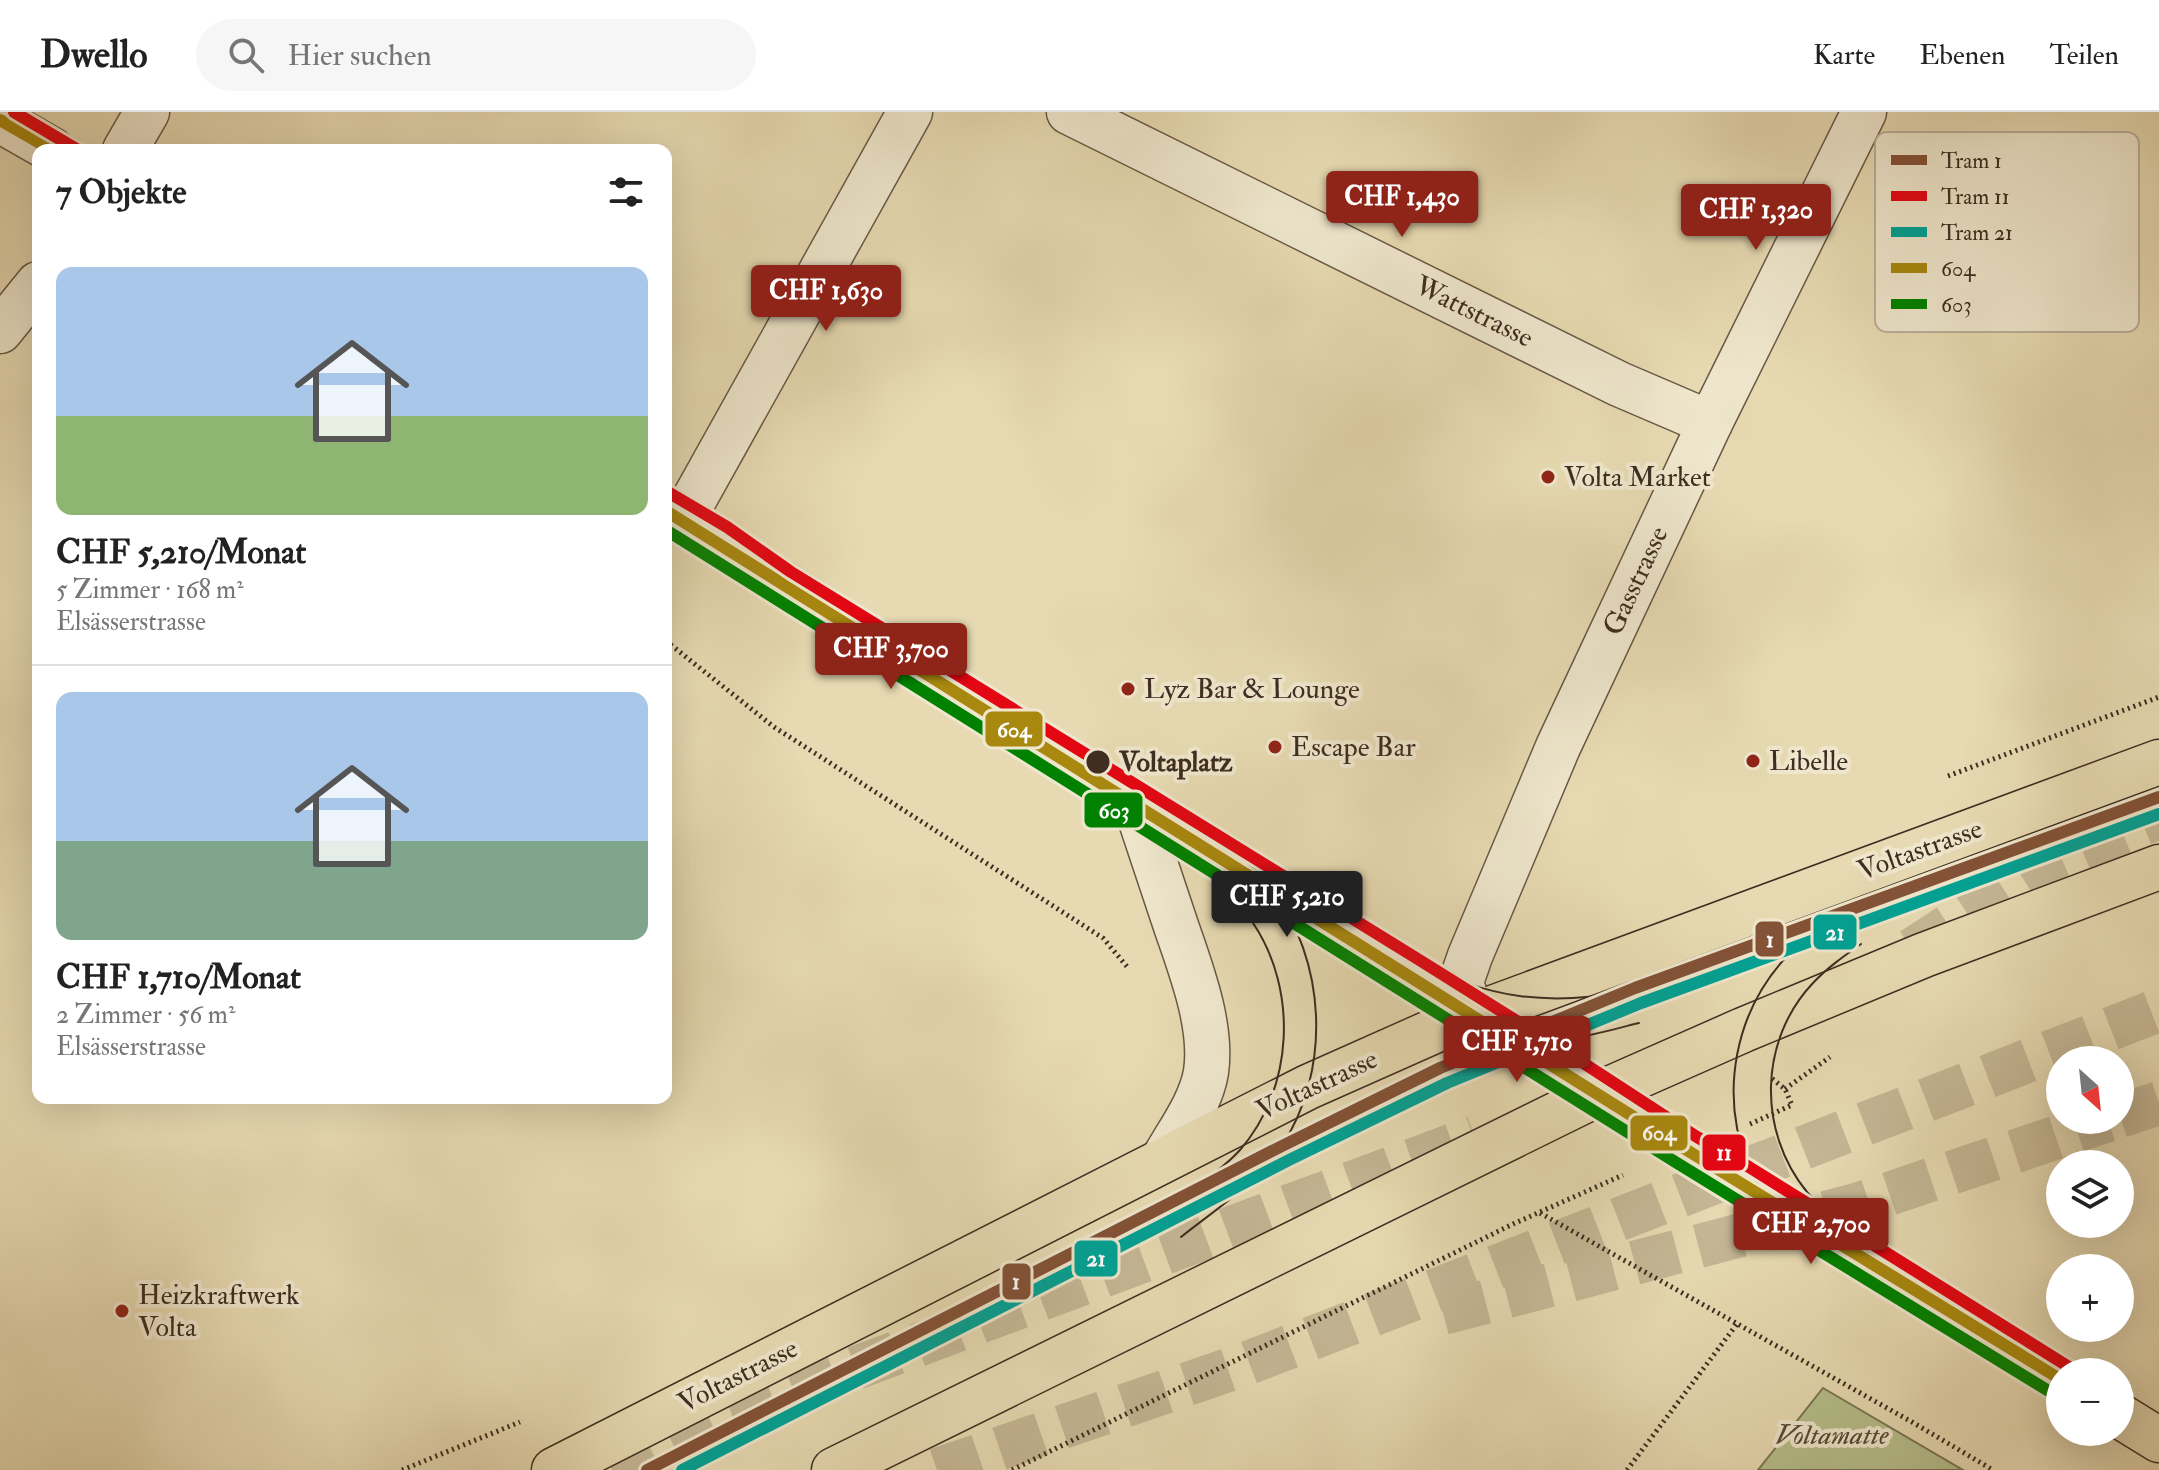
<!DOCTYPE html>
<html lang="de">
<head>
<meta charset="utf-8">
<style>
  :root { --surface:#fff; --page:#f6f6f6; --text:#222; --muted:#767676; --line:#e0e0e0; --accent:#8f2418 }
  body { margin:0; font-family:"IM FELL Double Pica",serif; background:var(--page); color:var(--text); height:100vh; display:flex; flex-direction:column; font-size:30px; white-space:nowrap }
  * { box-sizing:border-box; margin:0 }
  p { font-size:26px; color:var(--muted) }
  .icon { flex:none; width:44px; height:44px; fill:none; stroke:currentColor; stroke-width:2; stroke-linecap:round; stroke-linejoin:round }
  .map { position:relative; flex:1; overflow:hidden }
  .details { position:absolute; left:32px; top:32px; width:640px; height:960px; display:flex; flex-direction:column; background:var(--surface); border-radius:16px; box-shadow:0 8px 32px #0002 }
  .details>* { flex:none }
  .needle { width:52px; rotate:153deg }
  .fabs { position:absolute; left:2046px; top:934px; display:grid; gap:16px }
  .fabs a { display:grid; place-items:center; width:88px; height:88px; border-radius:50%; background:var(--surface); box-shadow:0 8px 32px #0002; font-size:40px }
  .price { position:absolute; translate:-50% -68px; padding:0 18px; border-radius:8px; background:var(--accent); color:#fff; font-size:26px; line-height:52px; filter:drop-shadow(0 2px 4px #0008) }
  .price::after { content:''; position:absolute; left:50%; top:48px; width:24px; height:18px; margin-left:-12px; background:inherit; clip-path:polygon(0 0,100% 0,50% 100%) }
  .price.on { background:#222; color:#fff }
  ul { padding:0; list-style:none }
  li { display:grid; align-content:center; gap:16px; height:424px; padding:0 24px }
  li+li { border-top:2px solid var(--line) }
  li span { display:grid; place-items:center; height:248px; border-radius:16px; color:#555 }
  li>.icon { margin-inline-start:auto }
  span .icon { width:144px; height:144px; fill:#fffc; stroke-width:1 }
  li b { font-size:34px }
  h2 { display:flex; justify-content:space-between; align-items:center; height:96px; padding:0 24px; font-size:34px }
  header { display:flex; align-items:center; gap:48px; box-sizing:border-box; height:112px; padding:0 40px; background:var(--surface); border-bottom:2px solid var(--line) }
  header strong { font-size:38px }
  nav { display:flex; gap:44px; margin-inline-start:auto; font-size:28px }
  .search { width:560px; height:72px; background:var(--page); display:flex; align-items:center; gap:20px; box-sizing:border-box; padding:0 28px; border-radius:44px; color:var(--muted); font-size:30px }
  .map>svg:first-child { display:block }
</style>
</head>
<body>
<header>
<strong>Dwello</strong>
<div class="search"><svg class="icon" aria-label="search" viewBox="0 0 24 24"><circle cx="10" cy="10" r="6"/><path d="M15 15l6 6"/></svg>Hier suchen</div>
<nav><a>Karte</a><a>Ebenen</a><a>Teilen</a></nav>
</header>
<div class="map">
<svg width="2159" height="1358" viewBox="0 0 2159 1358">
  <rect width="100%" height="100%" fill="#e7dab2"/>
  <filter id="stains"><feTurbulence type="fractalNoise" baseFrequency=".0025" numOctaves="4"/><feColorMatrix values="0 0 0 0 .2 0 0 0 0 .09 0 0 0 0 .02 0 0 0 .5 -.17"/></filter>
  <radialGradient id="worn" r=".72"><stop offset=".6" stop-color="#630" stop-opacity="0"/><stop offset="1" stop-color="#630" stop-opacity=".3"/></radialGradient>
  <polygon fill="#b6bf8c" stroke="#7a7656" stroke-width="2" points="1823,1276 1963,1358 1758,1358"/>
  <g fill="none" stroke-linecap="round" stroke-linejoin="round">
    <g stroke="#c5b795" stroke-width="44" stroke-dasharray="44 22" stroke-linecap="butt">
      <polyline points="1912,838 2043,753 2159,705"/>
      <polyline points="2120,1004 2159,991"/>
      <polyline points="1443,1201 1856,1093 2108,1008"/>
      <polyline points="612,1358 727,1304 1475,1025"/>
      <polyline points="937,1358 1240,1254 2159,898"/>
    </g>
    <defs>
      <g id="minor">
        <polyline points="1069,0 1619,272 1710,311"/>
        <polyline points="0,8 52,38"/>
        <polyline points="125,38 147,0"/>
        <polyline points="0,219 38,172"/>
        <polyline points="666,399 1598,982"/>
        <polyline points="682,409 910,0"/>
        <path d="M 1136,694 C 1149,733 1162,772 1175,811 C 1190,855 1213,913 1206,960 C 1201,991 1178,1021 1163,1048"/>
        <polyline points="1471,903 1461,870 1470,844 1558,635 1710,311 1864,0"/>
      </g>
      <g id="major">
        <polyline points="1598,982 2060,1267"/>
        <polyline points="2120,1304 2159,1328"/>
        <polyline points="554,1358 1308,975 1452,911 2159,650"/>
        <polyline points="834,1358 1598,982 1743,918 1924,843 2159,755"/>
      </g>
    </defs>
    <use href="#minor" stroke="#685845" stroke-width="47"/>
    <use href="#major" stroke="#3e2d21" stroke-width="47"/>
    <g stroke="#3e2d21" stroke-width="5" stroke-dasharray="2 4" stroke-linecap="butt">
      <polyline points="666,529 774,615 1103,826 1129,857"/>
      <polyline points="1948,664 2159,585"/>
      <polyline points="1785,977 1830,945"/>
      <polyline points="1750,1012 1792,993 1785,977 1770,965"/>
      <polyline points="1540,1101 1912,1310 1993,1358"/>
      <polyline points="402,1358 520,1310"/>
      <polyline points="1012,1358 1513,1112 1623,1063"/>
      <polyline points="1627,1358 1737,1212"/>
    </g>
    <use href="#minor" stroke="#efe7cd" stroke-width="44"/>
    <use href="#major" stroke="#e7dab2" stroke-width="44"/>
    <g stroke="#3e2d21" stroke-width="2">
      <path d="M 1421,849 C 1486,888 1551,893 1624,880"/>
      <path d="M 1409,884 C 1461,910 1513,933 1573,926 C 1595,923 1618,916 1639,911"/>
      <path d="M 1172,1090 C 1195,1074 1221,1059 1240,1038 C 1294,976 1298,878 1253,811 C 1241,792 1224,776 1209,760"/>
      <path d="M 1842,1113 C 1830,1103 1817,1092 1807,1080 C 1757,1019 1759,928 1813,871 C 1827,856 1844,844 1861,832"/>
      <path d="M 1181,1125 C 1216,1097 1256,1072 1281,1035 C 1332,959 1327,847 1270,775 C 1254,754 1233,738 1212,721"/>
      <path d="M 1827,1144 C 1796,1119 1763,1090 1748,1053 C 1719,981 1735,899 1788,843 C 1807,823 1833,808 1858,795"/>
    </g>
    <defs>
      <g id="bus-1">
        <polyline points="0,8 52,38"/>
        <polyline points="666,399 1685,1037 2060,1267"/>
      </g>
      <polyline id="bus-2" points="666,418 1677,1051 2052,1281"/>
    </defs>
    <use href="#bus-1" stroke="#efe7cd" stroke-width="18"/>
    <use href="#bus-2" stroke="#efe7cd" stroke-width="18"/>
    <use href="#bus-1" stroke="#a8880f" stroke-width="12"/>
    <use href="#bus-2" stroke="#008200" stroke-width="12"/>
    <defs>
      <polyline id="tram-1" points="647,1358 1282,1034 1440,956 1635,876 2159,685"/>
      <g id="tram-2">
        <polyline points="14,0 78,38"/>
        <polyline points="666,379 727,415 791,460 1421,849 1571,943 1697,1025 1749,1055 2077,1260"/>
      </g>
      <polyline id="tram-3" points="682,1358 1289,1048 1447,971 1641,891 2159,702"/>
    </defs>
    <use href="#tram-1" stroke="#efe7cd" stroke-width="18"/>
    <use href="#tram-2" stroke="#efe7cd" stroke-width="18"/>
    <use href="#tram-3" stroke="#efe7cd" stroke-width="18"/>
    <use href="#tram-1" stroke="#835237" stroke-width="12"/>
    <use href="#tram-2" stroke="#e30613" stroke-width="12"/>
    <use href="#tram-3" stroke="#00a295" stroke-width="12"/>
  </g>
  <g fill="#8f2418" stroke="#efe7cd" stroke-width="3">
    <circle cx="1548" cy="365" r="8"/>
    <circle cx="1128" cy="577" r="8"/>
    <circle cx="1275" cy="635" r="8"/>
    <circle cx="1753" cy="649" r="8"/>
    <circle cx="122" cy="1199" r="8"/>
  </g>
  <circle fill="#3e2d21" stroke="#efe7cd" stroke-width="3" cx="1098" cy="650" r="13"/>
  <g text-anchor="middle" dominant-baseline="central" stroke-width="8" stroke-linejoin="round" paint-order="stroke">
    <g font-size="28" fill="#3e2d21" stroke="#efe7cd">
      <text transform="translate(1474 200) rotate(26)">Wattstrasse</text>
      <text transform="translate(1636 469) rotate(-65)">Gasstrasse</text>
      <text transform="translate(1920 738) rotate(-20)">Voltastrasse</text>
      <text transform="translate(1317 973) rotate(-25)">Voltastrasse</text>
      <text transform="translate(738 1264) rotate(-27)">Voltastrasse</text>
    </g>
    <g font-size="28" fill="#3e2d21" stroke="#efe7cd" text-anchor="start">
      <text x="1564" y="365">Volta Market</text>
      <text x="1144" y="577">Lyz Bar &amp; Lounge</text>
      <text x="1291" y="635">Escape Bar</text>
      <text x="1769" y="649">Libelle</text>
      <text x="138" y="1183">Heizkraftwerk<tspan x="138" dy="32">Volta</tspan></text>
    </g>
    <g font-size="28" font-weight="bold" fill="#3e2d21" stroke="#efe7cd" text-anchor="start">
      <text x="1119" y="650">Voltaplatz</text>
    </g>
    <g font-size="28" font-style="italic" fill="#564a36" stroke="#efe7cd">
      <text x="1832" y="1323">Voltamatte</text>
    </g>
  </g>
  <rect x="1875" y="20" width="264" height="200" rx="12" fill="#efe7cd" stroke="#baaf99" stroke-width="2"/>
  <rect x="1891" y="43" width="36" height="10" fill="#835237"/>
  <rect x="1891" y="79" width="36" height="10" fill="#e30613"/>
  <rect x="1891" y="115" width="36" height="10" fill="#00a295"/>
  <rect x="1891" y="151" width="36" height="10" fill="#a8880f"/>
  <rect x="1891" y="187" width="36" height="10" fill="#008200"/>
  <g font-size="22" fill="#3e2d21">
    <text x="1941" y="56">Tram 1</text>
    <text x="1941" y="92">Tram 11</text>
    <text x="1941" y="128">Tram 21</text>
    <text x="1941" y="164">604</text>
    <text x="1941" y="200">603</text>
  </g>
  <g stroke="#efe7cd" stroke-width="3">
    <rect x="984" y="598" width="60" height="38" rx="8" fill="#a8880f"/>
    <rect x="1083" y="679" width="61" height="38" rx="8" fill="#008200"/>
    <rect x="1812" y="801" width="46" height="38" rx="8" fill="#00a295"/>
    <rect x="1754" y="808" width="31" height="38" rx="8" fill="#835237"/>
    <rect x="1629" y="1002" width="60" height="38" rx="8" fill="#a8880f"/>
    <rect x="1701" y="1021" width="46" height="39" rx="8" fill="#e30613"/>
    <rect x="1073" y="1127" width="46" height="39" rx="8" fill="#00a295"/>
    <rect x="1001" y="1150" width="31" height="39" rx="8" fill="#835237"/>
  </g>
  <g font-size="22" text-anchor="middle" font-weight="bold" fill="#fff">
    <text x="1014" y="625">604</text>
    <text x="1114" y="706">603</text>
    <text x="1835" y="828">21</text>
    <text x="1770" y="835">1</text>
    <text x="1659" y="1028">604</text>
    <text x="1724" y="1048">11</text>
    <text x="1096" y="1154">21</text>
    <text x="1016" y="1177">1</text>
  </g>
  <rect width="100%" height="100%" filter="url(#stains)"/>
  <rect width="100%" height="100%" fill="url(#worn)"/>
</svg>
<div class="fabs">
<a><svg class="needle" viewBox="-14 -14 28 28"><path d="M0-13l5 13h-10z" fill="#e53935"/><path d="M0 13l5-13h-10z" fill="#767676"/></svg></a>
<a><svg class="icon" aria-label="layers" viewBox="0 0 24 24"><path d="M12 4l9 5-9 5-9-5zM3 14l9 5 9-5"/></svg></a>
<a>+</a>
<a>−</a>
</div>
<b class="price" style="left:1402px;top:127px">CHF 1,430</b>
<b class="price" style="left:1756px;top:140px">CHF 1,320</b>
<b class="price" style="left:826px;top:221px">CHF 1,630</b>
<b class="price" style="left:891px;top:579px">CHF 3,700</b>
<b class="price on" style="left:1287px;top:827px">CHF 5,210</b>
<b class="price" style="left:1517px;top:972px">CHF 1,710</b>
<b class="price" style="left:1811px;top:1154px">CHF 2,700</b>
<section class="details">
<h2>7 Objekte<svg class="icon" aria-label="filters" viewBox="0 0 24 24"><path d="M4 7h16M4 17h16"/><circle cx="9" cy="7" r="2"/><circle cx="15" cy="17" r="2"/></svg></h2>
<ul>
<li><span style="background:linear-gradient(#a9c7e8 60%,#8fb573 0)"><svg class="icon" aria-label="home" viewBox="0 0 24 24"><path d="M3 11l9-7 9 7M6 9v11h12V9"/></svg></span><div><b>CHF 5,210/Monat</b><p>5 Zimmer · 168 m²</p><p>Elsässerstrasse</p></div></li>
<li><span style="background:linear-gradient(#a9c7e8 60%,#7fa58c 0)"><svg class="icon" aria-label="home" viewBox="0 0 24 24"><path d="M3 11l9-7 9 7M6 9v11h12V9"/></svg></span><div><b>CHF 1,710/Monat</b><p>2 Zimmer · 56 m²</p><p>Elsässerstrasse</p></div></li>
</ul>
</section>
</div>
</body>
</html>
